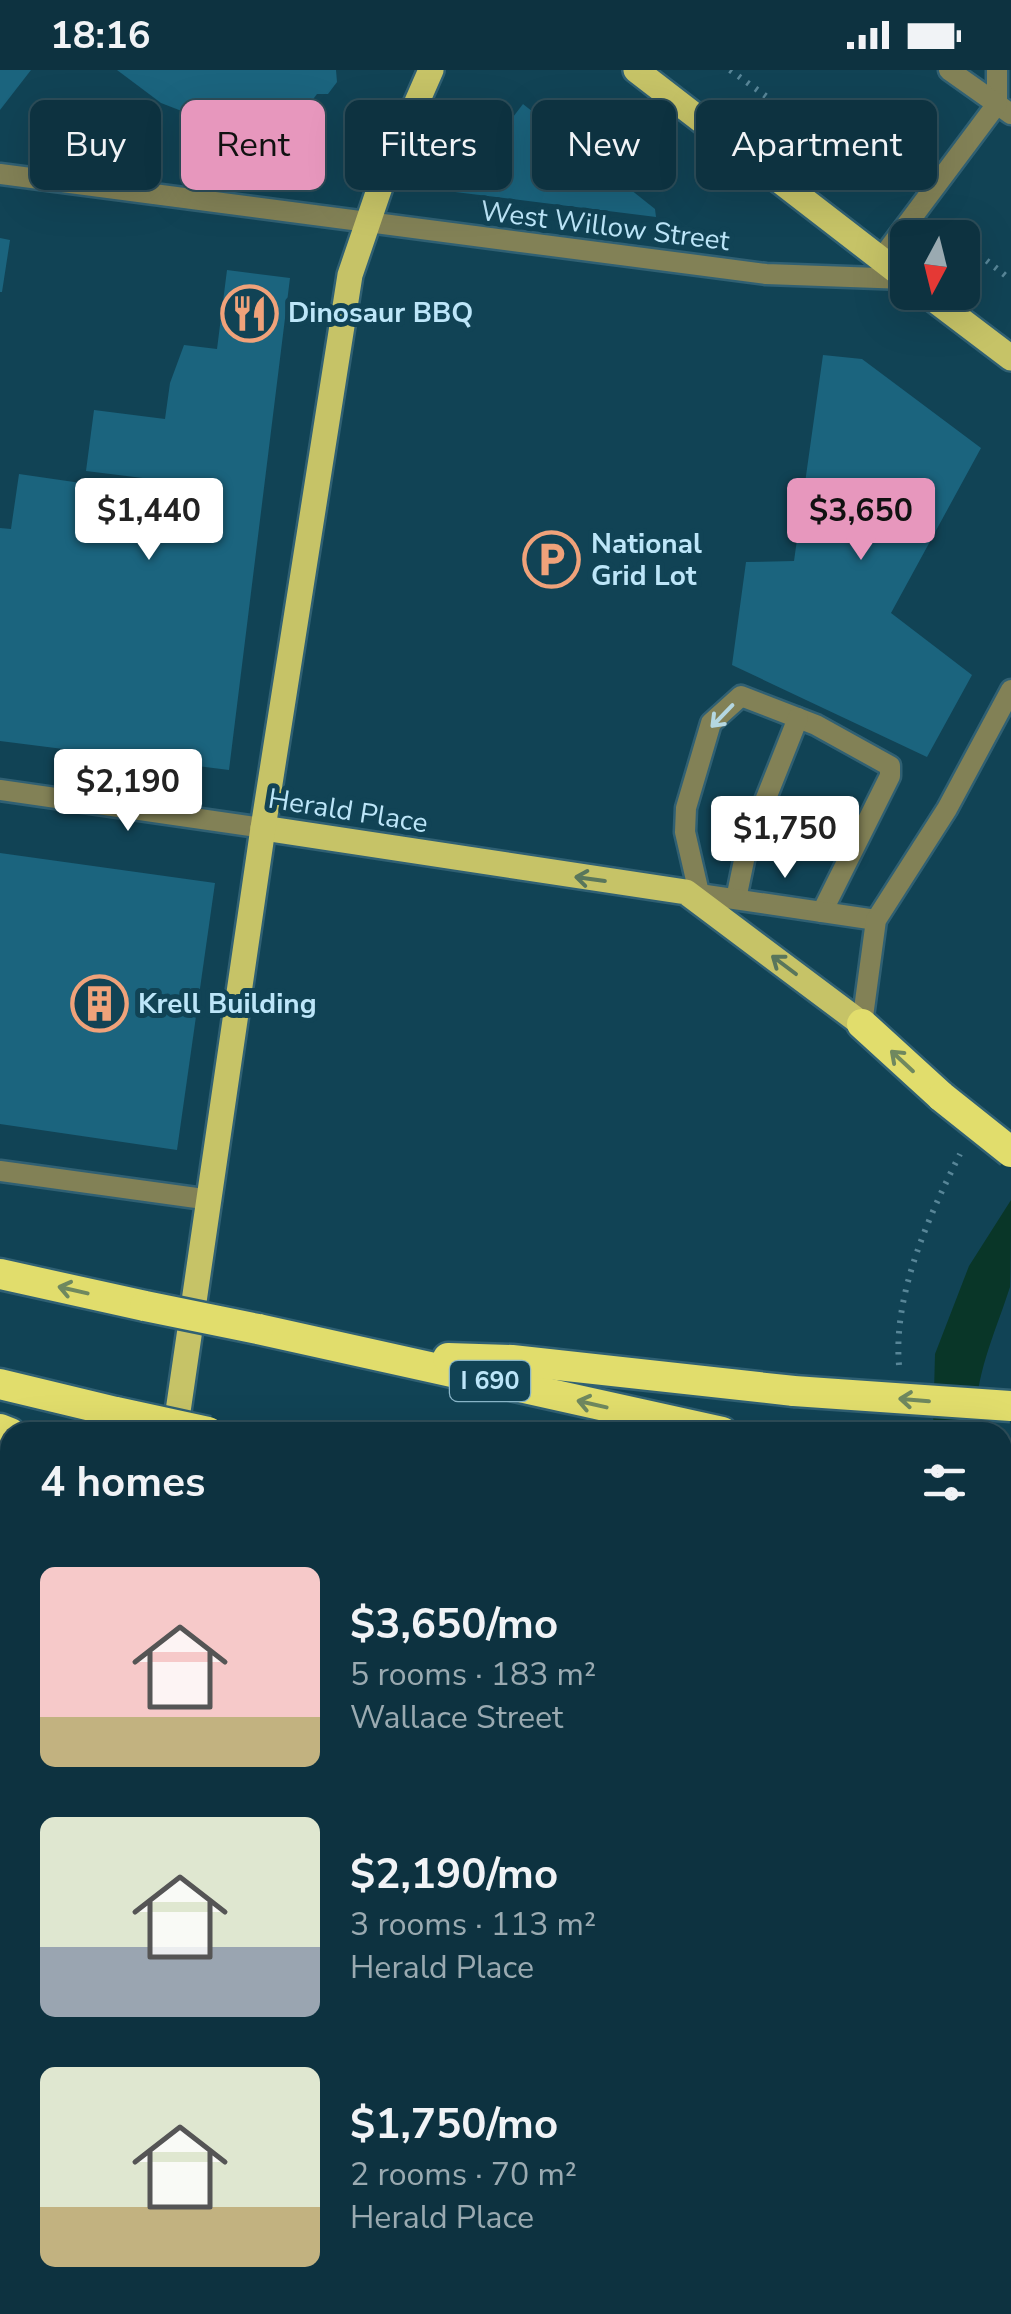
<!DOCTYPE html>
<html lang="en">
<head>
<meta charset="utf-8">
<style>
  :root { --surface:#0d3240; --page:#163a47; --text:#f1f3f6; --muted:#9aaab1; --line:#2d4d59; --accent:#e797bd }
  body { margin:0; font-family:"Nunito Sans",sans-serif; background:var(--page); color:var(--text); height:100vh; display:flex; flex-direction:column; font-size:38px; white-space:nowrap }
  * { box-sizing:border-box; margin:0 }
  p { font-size:32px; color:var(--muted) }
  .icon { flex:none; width:55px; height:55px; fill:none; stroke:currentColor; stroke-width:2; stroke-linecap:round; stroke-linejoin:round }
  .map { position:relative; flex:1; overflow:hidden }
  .panel { position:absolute; left:0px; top:1352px; width:1012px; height:892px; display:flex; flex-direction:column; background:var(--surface); border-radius:30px 30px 0 0; box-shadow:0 10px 40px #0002,0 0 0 2px var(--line) }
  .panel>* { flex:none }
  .hud { position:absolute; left:30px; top:30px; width:952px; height:90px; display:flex; gap:20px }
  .needle { width:65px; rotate:187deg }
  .fabs { position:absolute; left:890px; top:150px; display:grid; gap:20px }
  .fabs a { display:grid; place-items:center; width:90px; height:90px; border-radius:15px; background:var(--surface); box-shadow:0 10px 40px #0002,0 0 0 2px var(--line); font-size:50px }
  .price { position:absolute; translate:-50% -85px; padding:0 22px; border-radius:10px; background:#fff; color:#222; font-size:32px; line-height:65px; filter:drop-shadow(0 2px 5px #0008) }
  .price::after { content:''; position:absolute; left:50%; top:60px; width:30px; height:22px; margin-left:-15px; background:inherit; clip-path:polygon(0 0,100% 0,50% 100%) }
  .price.selected { background:var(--accent); color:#111 }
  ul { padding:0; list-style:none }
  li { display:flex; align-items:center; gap:30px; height:250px; padding:0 40px }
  li span { display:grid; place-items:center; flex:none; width:280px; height:200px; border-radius:15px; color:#555 }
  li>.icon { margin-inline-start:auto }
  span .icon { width:120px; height:120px; fill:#fffc; stroke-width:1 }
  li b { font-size:42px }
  h2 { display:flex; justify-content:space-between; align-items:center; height:120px; padding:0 40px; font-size:42px }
  .pill { padding:0 35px; border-radius:15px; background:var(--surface); box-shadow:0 10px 40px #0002,0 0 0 2px var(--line); font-size:35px; line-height:90px }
  .pill.selected { background:var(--accent); color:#111 }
  .status { display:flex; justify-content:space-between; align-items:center; height:70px; padding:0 50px; background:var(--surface); direction:ltr }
  .status svg { height:28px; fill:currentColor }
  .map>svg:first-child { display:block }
</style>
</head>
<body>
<div class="status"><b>18:16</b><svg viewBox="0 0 49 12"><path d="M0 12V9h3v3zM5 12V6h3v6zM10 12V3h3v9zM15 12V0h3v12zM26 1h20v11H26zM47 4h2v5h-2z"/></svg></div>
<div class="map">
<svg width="1011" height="2244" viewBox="0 0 1011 2244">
  <rect width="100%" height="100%" fill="#114355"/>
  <g fill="#093628">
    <path d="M 1011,1130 C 1011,1156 1011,1193 1010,1217 C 993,1269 974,1306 975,1362 L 933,1362 L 935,1284 L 969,1196 Z"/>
    <polygon points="1002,1673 1011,1712 1011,1912 1002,1897"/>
  </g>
  <g fill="#1b647e">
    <polygon points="0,0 31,0 0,40"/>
    <polygon points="117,0 336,0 337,12 328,24 317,24 275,80 235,50 228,59 161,33"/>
    <polygon points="523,34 655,139 656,147 455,122"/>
    <polygon points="0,168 10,170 2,222 0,222"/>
    <polygon points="227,200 290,208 229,700 0,671 0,458 11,459 19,404 81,413 76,460 162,471 168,419 183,413 86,401 94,340 165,349 170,313 184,275 217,279"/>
    <polygon points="823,285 862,289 981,378 891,543 972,605 927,687 732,595 746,492 794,491"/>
    <polygon points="0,783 215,813 177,1080 0,1054"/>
    <polygon points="1002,2102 1011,2123 1011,2200 1002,2204"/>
    <polygon points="174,2235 337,2235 341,2244 177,2244"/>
    <polygon points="480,2235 530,2235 508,2244 483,2244"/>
  </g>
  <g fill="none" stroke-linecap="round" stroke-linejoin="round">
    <defs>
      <g id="service">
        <polyline points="997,0 997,34 1011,44"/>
        <polyline points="881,189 997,34 949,0"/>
        <polyline points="699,823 685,762 686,738 711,653 741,626 816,655 890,696 890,706 822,842"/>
        <polyline points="736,829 747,776 798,648"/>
        <polyline points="0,1101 211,1130"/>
        <polyline points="1002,1996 1011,2007"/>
        <polyline points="0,2022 10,2017"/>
      </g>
      <g id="minor">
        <polyline points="0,104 766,204 906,209"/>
        <polyline points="0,720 263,758"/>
        <polyline points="686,822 876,850"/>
        <polyline points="862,954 876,850 947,739 1011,620"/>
        <polyline points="1002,1811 1011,1815"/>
        <polyline points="390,2235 393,2244"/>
      </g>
      <polyline id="tertiary" points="0,1532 10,1541"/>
      <g id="primary">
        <polyline points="636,0 908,210"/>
        <polyline points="924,222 1011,288"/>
        <polyline points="263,758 686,822 862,954"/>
        <polyline points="175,1362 263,758 350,205 381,114 431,0"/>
        <polyline points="0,1770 10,1757"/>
      </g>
      <g id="motorway">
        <polyline points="862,954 942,1027"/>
        <polyline points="0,1204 145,1236"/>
        <polyline points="258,1259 722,1362"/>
        <polyline points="448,1288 512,1290 794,1321"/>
        <polyline points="0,1314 116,1342"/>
        <polyline points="0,1359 10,1363"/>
        <polyline points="1002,1422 1011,1424"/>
        <polyline points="1002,1540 1011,1542"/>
        <polyline points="1002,1676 1011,1679"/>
        <polyline points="1002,1715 1011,1717"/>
      </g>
    </defs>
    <use href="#service" stroke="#306073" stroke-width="25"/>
    <use href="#minor" stroke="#306073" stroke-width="25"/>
    <use href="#tertiary" stroke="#306073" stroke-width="25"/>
    <use href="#primary" stroke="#306073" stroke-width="30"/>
    <use href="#motorway" stroke="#306073" stroke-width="35"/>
    <g stroke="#588698" stroke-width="6" stroke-dasharray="2.5 8" stroke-linecap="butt">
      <polyline points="730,0 899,123"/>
      <polyline points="941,154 959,168"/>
      <polyline points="962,171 1011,210"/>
      <path d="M 899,1295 C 893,1224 929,1146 960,1084"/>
      <polyline points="1002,1938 1011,1949"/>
    </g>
    <use href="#service" stroke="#828156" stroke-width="20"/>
    <use href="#minor" stroke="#828156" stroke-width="20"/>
    <use href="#tertiary" stroke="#828156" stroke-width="20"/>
    <use href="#primary" stroke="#c6c367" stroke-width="25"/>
    <use href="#motorway" stroke="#e1dd6c" stroke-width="30"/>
    <defs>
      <g id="motorway-bridge">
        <polyline points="942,1027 1011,1082"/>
        <polyline points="145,1236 258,1259"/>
        <polyline points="794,1321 1011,1336"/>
        <polyline points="116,1342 208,1362"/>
      </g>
    </defs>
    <use href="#motorway-bridge" stroke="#306073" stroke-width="35" stroke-linecap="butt"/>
    <use href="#motorway-bridge" stroke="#e1dd6c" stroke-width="30"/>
  </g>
  <defs><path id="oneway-shaft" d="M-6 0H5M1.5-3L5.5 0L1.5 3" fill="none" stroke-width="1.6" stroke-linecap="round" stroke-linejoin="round" transform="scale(2.5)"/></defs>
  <use stroke="#b4d7e1" href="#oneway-shaft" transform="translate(722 646) rotate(134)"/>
  <g stroke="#59765c">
    <use href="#oneway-shaft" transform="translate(590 809) rotate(-172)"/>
    <use href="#oneway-shaft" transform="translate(784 895) rotate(-143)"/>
  </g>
  <g stroke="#6f885f">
    <use href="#oneway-shaft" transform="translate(902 991) rotate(-137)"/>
    <use href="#oneway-shaft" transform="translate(73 1220) rotate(-167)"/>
    <use href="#oneway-shaft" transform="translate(914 1330) rotate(-175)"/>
    <use href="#oneway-shaft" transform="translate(592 1334) rotate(-167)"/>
  </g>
  <defs>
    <symbol id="restaurant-ring" viewBox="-11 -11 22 22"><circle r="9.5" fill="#114355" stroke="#f0a27a" stroke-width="1.5"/><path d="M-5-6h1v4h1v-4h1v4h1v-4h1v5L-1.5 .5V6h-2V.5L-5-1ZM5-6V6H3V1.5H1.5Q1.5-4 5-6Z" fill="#f0a27a"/></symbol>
    <symbol id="parking-ring" viewBox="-11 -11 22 22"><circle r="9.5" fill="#114355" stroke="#f0a27a" stroke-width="1.5"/><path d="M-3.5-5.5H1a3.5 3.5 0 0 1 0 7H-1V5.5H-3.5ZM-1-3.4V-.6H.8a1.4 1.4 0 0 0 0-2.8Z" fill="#f0a27a"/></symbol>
    <symbol id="building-ring" viewBox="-11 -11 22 22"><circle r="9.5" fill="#114355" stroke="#f0a27a" stroke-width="1.5"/><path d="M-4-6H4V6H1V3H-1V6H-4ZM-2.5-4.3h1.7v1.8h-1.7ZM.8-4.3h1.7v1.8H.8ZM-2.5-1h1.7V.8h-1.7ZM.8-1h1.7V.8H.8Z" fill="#f0a27a"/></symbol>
  </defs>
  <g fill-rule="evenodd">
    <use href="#restaurant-ring" x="218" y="212" width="63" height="63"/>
    <use href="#parking-ring" x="520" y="458" width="63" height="63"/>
    <use href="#building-ring" x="68" y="902" width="63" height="63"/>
  </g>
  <g text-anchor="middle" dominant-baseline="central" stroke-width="10" stroke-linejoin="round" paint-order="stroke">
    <rect fill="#114355" stroke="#89b5c8" stroke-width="2.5" x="450" y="1291" width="80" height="40" rx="8"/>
    <g font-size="25" font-weight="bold" fill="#bde6f9">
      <text x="490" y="1311">I 690</text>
    </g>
    <g font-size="28" fill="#bde6f9" stroke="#114355">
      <text transform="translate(605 156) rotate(7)">West Willow Street</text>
      <text transform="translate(348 741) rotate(9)">Herald Place</text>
    </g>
    <g font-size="28" font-weight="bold" fill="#bde6f9" stroke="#114355" text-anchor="start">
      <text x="288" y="243">Dinosaur BBQ</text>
      <text x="591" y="474">National<tspan x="591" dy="32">Grid Lot</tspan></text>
      <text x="138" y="934">Krell Building</text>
    </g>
  </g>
</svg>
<div class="fabs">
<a><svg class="needle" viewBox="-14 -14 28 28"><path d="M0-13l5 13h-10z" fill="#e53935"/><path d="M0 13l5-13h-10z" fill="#9aaab1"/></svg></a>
</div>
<b class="price" style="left:149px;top:493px">$1,440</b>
<b class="price selected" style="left:861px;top:493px">$3,650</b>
<b class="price" style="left:128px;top:764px">$2,190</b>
<b class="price" style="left:785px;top:811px">$1,750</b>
<div class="hud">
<a class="pill">Buy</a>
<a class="pill selected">Rent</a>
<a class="pill">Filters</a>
<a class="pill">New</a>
<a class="pill">Apartment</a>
</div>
<section class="panel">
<h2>4 homes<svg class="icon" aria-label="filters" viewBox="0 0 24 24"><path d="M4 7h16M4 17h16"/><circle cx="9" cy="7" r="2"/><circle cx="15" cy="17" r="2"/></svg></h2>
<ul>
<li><span style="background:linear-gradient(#f6c9c9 75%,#c2b280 0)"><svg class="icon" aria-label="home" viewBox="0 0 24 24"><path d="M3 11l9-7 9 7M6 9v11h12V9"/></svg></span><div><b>$3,650/mo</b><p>5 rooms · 183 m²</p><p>Wallace Street</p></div></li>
<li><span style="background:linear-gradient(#dfe7d0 65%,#9aa5b1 0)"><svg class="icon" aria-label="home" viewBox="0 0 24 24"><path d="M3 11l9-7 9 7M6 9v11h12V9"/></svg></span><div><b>$2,190/mo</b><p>3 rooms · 113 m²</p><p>Herald Place</p></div></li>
<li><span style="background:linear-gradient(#dfe7d0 70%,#c2b280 0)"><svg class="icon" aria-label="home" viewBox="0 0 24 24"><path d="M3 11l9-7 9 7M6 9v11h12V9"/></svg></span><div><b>$1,750/mo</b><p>2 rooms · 70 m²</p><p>Herald Place</p></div></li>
</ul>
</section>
</div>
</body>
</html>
